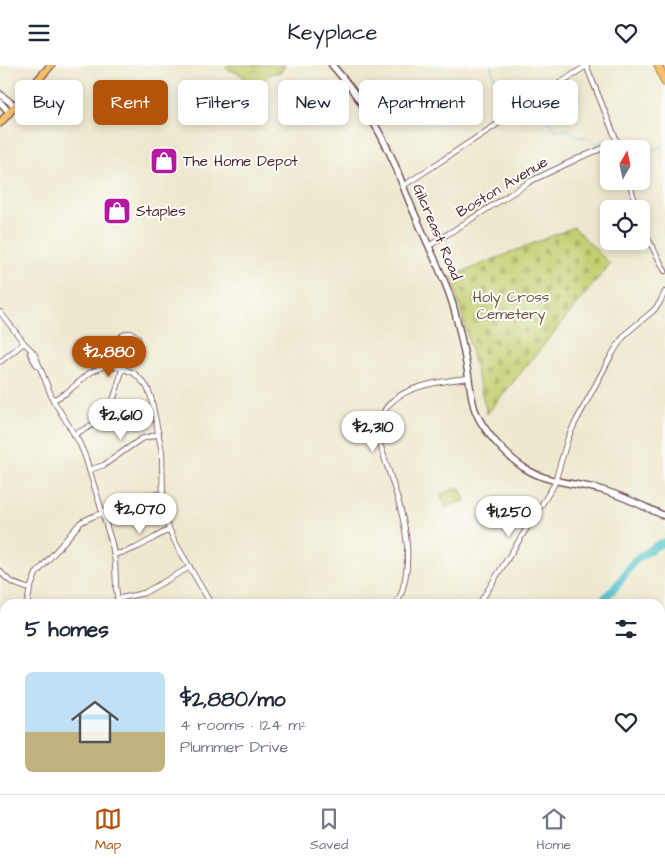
<!DOCTYPE html>
<html lang="en">
<head>
<meta charset="utf-8">
<style>
  :root { --surface:#fff; --page:#f6f6f7; --text:#1f2937; --muted:#747a83; --line:#e0e1e3; --accent:#b45309 }
  body { margin:0; font-family:"Architects Daughter",sans-serif; background:var(--page); color:var(--text); height:100vh; display:flex; flex-direction:column; font-size:19px; white-space:nowrap }
  * { box-sizing:border-box; margin:0 }
  p { font-size:16px; color:var(--muted) }
  .icon { flex:none; width:28px; height:28px; fill:none; stroke:currentColor; stroke-width:2; stroke-linecap:round; stroke-linejoin:round }
  .map { position:relative; flex:1; overflow:hidden }
  .side { position:absolute; left:0px; top:534px; width:665px; height:196px; display:flex; flex-direction:column; background:var(--surface); border-radius:15px 15px 0 0; box-shadow:0 2px 8px #0003 }
  .side>* { flex:none }
  .banner { position:absolute; left:15px; top:15px; width:635px; height:45px; display:flex; gap:10px }
  .needle { width:32px; rotate:9deg }
  .controls { position:absolute; left:600px; top:75px; display:grid; gap:10px }
  .controls a { display:grid; place-items:center; width:50px; height:50px; border-radius:8px; background:var(--surface); box-shadow:0 2px 8px #0003; font-size:25px }
  .price { position:absolute; translate:-50% -42px; padding:0 11px; border-radius:18px; background:#fff; color:#222; font-size:16px; line-height:32px; filter:drop-shadow(0 1px 2px #0008) }
  .price::after { content:''; position:absolute; left:50%; top:30px; width:15px; height:11px; margin-left:-8px; background:inherit; clip-path:polygon(0 0,100% 0,50% 100%) }
  .price.selected { background:var(--accent); color:#fff }
  ul { padding:0; list-style:none }
  li { display:flex; align-items:center; gap:15px; height:125px; padding:0 25px }
  li+li { border-top:1px solid var(--line) }
  li span { display:grid; place-items:center; flex:none; width:140px; height:100px; border-radius:8px; color:#555 }
  li>.icon { margin-inline-start:auto }
  span .icon { width:60px; height:60px; fill:#fffc; stroke-width:1 }
  li b { font-size:21px }
  h2 { display:flex; justify-content:space-between; align-items:center; height:60px; padding:0 25px; font-size:21px }
  .chip { padding:0 18px; border-radius:8px; background:var(--surface); box-shadow:0 2px 8px #0003; font-size:18px; line-height:45px }
  .chip.selected { background:var(--accent); color:#fff }
  header { display:flex; justify-content:space-between; align-items:center; height:65px; padding:0 25px; background:var(--surface); font-size:22px; font-weight:600 }
  .tab-bar { display:flex; justify-content:space-around; align-items:center; height:70px; border-top:1px solid var(--line); background:var(--surface); font-size:14px; color:var(--muted) }
  .tab-bar a { display:grid; justify-items:center; gap:2px }
  .tab-bar .selected { color:var(--accent) }
  .map>svg:first-child { display:block }
</style>
</head>
<body>
<header><svg class="icon" aria-label="menu" viewBox="0 0 24 24"><path d="M4 6h16M4 12h16M4 18h16"/></svg>Keyplace<svg class="icon" aria-label="heart" viewBox="0 0 24 24"><path d="M12 20l-8-8c-3-5 5-10 8-4 3-6 11-1 8 4z"/></svg></header>
<div class="map">
<svg width="665" height="729" viewBox="0 0 665 729">
  <defs>
    <pattern id="wetland-marsh" width="20" height="14" patternUnits="userSpaceOnUse" patternTransform="scale(1.25)"><rect width="20" height="14" fill="#c3cf71"/><path d="M1 5h8M5 5V1M11 12h8M15 12V8" fill="none" stroke="#a9b162"/></pattern>
    <pattern id="cemetery-stones" width="16" height="16" patternUnits="userSpaceOnUse" patternTransform="scale(1.25)"><rect width="16" height="16" fill="#c3cf71"/><path d="M2 7V4a2 2 0 0 1 4 0v3zM10 15v-3a2 2 0 0 1 4 0v3z" fill="#a9b162"/></pattern>
  </defs>
  <rect width="100%" height="100%" fill="#fdfcf7"/>
  <filter id="ink" filterUnits="userSpaceOnUse"><feTurbulence type="fractalNoise" baseFrequency=".02" numOctaves="2"/><feDisplacementMap in="SourceGraphic" scale="10" xChannelSelector="R" yChannelSelector="G"/><feConvolveMatrix kernelMatrix="1 2 1 2 8 2 1 2 1" color-interpolation-filters="sRGB"/></filter>
  <filter id="wash" filterUnits="userSpaceOnUse"><feTurbulence type="fractalNoise" baseFrequency=".0096" numOctaves="4" result="noise"/><feDisplacementMap in="SourceGraphic" scale="20" xChannelSelector="R" yChannelSelector="G"/><feGaussianBlur stdDeviation="1.12" result="paint"/><feColorMatrix in="noise" values="0 0 0 0 0 0 0 0 0 0 0 0 0 0 0 0 0 1.4 0 .05"/><feComposite in="paint" operator="in"/></filter>
  <g filter="url(#wash)">
    <rect width="100%" height="100%" fill="#ede8ce"/>
    <polygon fill="#c3cf71" stroke="#86774e" points="460,422 465,436 445,442 441,429"/>
    <g fill="url(#wetland-marsh)" stroke="#86774e">
      <polygon points="227,0 285,0 281,7 271,9 258,19 251,21 239,8 226,4"/>
      <polygon points="0,696 5,701 5,725 71,725 76,729 9,729 5,725 0,723"/>
    </g>
    <polygon fill="url(#cemetery-stones)" stroke="#86774e" points="574,162 610,199 487,349 452,211"/>
    <g fill="none" stroke-linecap="round" stroke-linejoin="round">
      <g stroke="#54c2ca" stroke-width="1">
        <path d="M 492,0 C 490,14 501,17 513,22"/>
        <path d="M 531,43 L 536,48 L 543,51 C 547,57 552,59 556,65 L 568,65 L 579,72 L 587,72 L 593,75 L 596,79 L 602,77 L 614,74"/>
        <polyline points="624,74 640,83"/>
        <polyline points="641,84 643,85 655,84 665,81"/>
      </g>
      <g stroke="#54c2ca" stroke-width="8">
        <polyline points="605,539 605,533 618,519 635,495 656,481 665,477"/>
        <polyline points="596,729 596,725"/>
      </g>
    </g>
  </g>
  <g filter="url(#ink)">
    <g fill="none" stroke-linecap="round" stroke-linejoin="round">
      <defs>
        <g id="minor">
          <polyline points="586,0 620,84"/>
          <polyline points="629,116 637,144"/>
          <polyline points="403,121 586,1"/>
          <polyline points="641,157 645,168 665,206"/>
          <polyline points="429,181 531,116 579,93 618,77"/>
          <polyline points="0,247 24,278 0,297"/>
          <circle cx="129" cy="278" r="10"/>
          <path d="M 24,278 C 28,282 32,285 35,290 L 53,335 L 79,377 L 85,391 L 112,479 L 115,497 L 116,521 L 118,539"/>
          <polyline points="30,288 36,299 38,301"/>
          <polyline points="53,335 66,328 91,307 103,302 116,302 126,305 134,308 144,318 147,322 151,332 162,387 163,438 167,459 175,477 211,539"/>
          <path d="M 74,370 C 84,364 97,359 104,351 C 116,338 121,305 127,287"/>
          <polyline points="89,405 104,400 141,374 159,369"/>
          <path d="M 115,489 C 138,486 149,474 169,465"/>
          <path d="M 0,506 C 8,517 17,520 30,524"/>
          <polyline points="117,534 144,528 190,502"/>
          <polyline points="27,539 30,524 36,509 81,457 94,451 113,445 144,430 163,429"/>
          <path d="M 397,539 C 422,486 396,431 380,379 C 370,324 429,318 469,313"/>
          <polyline points="479,539 554,420 568,373 574,360 611,291 621,275 630,265 653,246 659,239 665,227"/>
          <polyline points="0,587 5,583"/>
          <polyline points="0,592 5,588"/>
          <polyline points="141,725 144,729"/>
          <polyline points="363,729 365,725"/>
        </g>
        <g id="tertiary">
          <path d="M 332,0 C 356,27 378,62 393,95 C 401,115 408,135 417,154 C 428,181 442,207 451,234 C 459,258 463,283 468,308 C 470,320 471,333 475,345 C 483,366 507,392 526,404 C 548,418 577,418 602,425 C 624,431 644,442 665,451"/>
          <polyline points="0,29 15,41"/>
          <polyline points="0,37 9,47"/>
        </g>
        <polyline id="primary" points="0,58 51,0"/>
        <polyline id="motorway" points="658,0 665,17"/>
      </defs>
      <use href="#minor" stroke="#623d43" stroke-width="6"/>
      <use href="#tertiary" stroke="#623d43" stroke-width="8"/>
      <use href="#primary" stroke="#623d43" stroke-width="9"/>
      <use href="#motorway" stroke="#623d43" stroke-width="9"/>
      <use href="#minor" stroke="#fff" stroke-width="4.5"/>
      <use href="#tertiary" stroke="#fff" stroke-width="5.5"/>
      <use href="#primary" stroke="#f7c06c" stroke-width="7"/>
      <use href="#motorway" stroke="#f7c06c" stroke-width="8"/>
    </g>
  </g>
  <defs>
    <symbol id="shop-square" viewBox="-11 -11 22 22"><rect x="-9" y="-9" width="18" height="18" rx="4" fill="#b5179e" stroke="#fdfcf7"/><path d="M-5-2.5h2.3a2.7 3.5 0 0 1 5.4 0H5L5.5 6h-11ZM-1.5-2.5h3a1.5 2.3 0 0 0-3 0Z" fill="#fff"/></symbol>
  </defs>
  <g fill-rule="evenodd">
    <use href="#shop-square" x="148" y="80" width="32" height="32"/>
    <use href="#shop-square" x="101" y="130" width="32" height="32"/>
  </g>
  <g text-anchor="middle" dominant-baseline="central" stroke-width="4" stroke-linejoin="round" paint-order="stroke">
    <g font-size="15" fill="#4a1f2b" stroke="#fdfcf7" text-anchor="start">
      <text x="183" y="96">The Home Depot</text>
      <text x="136" y="146">Staples</text>
    </g>
    <g font-size="15" fill="#4a1f2b" stroke="#fdfcf7">
      <text transform="translate(502 122) rotate(-31)">Boston Avenue</text>
      <text transform="translate(437 167) rotate(67)">Gilcreast Road</text>
    </g>
    <g font-size="15" fill="#6e5440" stroke="#fdfcf7">
      <text x="511" y="232">Holy Cross<tspan x="511" dy="17">Cemetery</tspan></text>
    </g>
  </g>
</svg>
<div class="controls">
<a><svg class="needle" viewBox="-14 -14 28 28"><path d="M0-13l5 13h-10z" fill="#e53935"/><path d="M0 13l5-13h-10z" fill="#747a83"/></svg></a>
<a><svg class="icon" aria-label="locate" viewBox="0 0 24 24"><circle cx="12" cy="12" r="6"/><path d="M12 2v4M12 18v4M2 12h4M18 12h4"/></svg></a>
</div>
<b class="price selected" style="left:109px;top:313px">$2,880</b>
<b class="price" style="left:121px;top:376px">$2,610</b>
<b class="price" style="left:373px;top:388px">$2,310</b>
<b class="price" style="left:140px;top:470px">$2,070</b>
<b class="price" style="left:509px;top:473px">$1,250</b>
<div class="banner">
<a class="chip">Buy</a>
<a class="chip selected">Rent</a>
<a class="chip">Filters</a>
<a class="chip">New</a>
<a class="chip">Apartment</a>
<a class="chip">House</a>
</div>
<section class="side">
<h2>5 homes<svg class="icon" aria-label="filters" viewBox="0 0 24 24"><path d="M4 7h16M4 17h16"/><circle cx="9" cy="7" r="2"/><circle cx="15" cy="17" r="2"/></svg></h2>
<ul>
<li><span style="background:linear-gradient(#bfe0f5 60%,#c2b280 0)"><svg class="icon" aria-label="home" viewBox="0 0 24 24"><path d="M3 11l9-7 9 7M6 9v11h12V9"/></svg></span><div><b>$2,880/mo</b><p>4 rooms · 124 m²</p><p>Plummer Drive</p></div><svg class="icon" aria-label="heart" viewBox="0 0 24 24"><path d="M12 20l-8-8c-3-5 5-10 8-4 3-6 11-1 8 4z"/></svg></li>
</ul>
</section>
</div>
<nav class="tab-bar">
<a class="selected"><svg class="icon" aria-label="map" viewBox="0 0 24 24"><path d="M3 6l6-2 6 2 6-2v14l-6 2-6-2-6 2zM9 4v14M15 6v14"/></svg>Map</a>
<a><svg class="icon" aria-label="saved" viewBox="0 0 24 24"><path d="M7 4h10v16l-5-4-5 4z"/></svg>Saved</a>
<a><svg class="icon" aria-label="home" viewBox="0 0 24 24"><path d="M3 11l9-7 9 7M6 9v11h12V9"/></svg>Home</a>
</nav>
</body>
</html>
